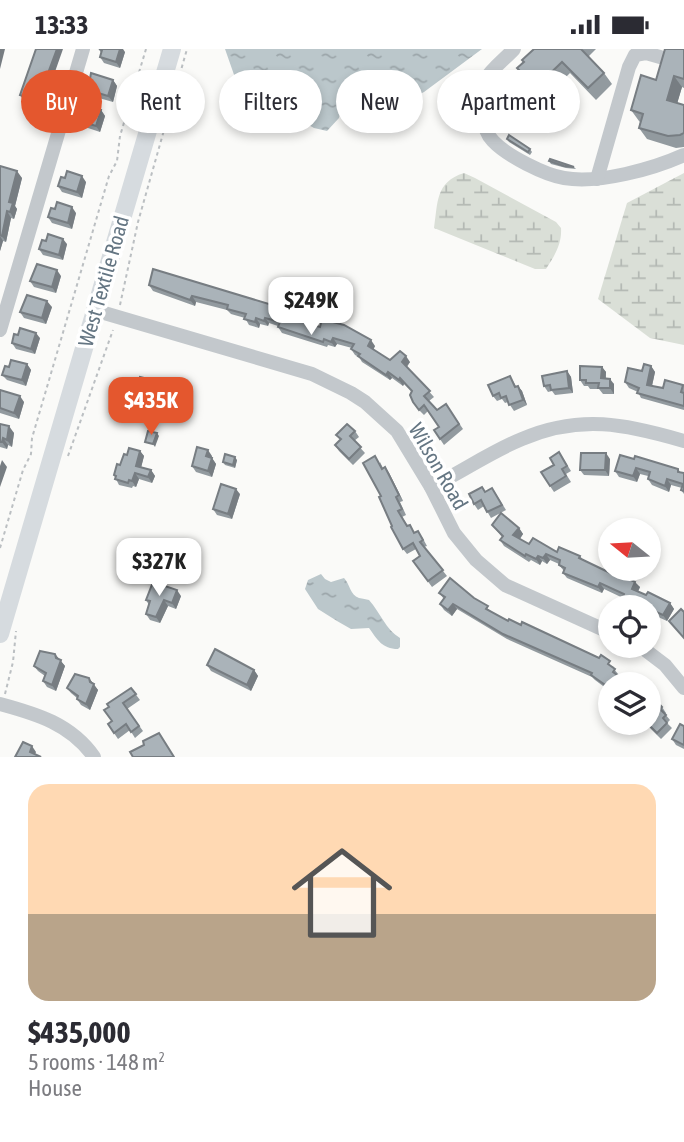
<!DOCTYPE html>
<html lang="en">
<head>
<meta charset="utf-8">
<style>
  :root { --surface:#fff; --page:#f7f7f7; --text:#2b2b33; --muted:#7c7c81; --accent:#e4572e }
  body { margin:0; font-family:"Asap Condensed",sans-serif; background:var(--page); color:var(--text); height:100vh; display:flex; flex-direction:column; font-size:26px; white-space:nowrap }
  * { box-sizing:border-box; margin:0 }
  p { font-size:23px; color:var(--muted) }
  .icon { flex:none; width:38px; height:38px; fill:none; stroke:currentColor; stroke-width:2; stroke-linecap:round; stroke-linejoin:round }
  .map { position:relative; height:708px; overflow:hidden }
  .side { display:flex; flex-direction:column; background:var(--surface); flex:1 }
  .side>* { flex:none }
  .top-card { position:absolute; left:21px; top:21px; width:642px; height:63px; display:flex; gap:14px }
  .needle { width:46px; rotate:288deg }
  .controls { position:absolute; left:598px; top:469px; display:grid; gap:14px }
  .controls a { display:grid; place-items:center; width:63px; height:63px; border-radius:50%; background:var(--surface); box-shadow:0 4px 10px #0003; font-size:35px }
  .price { position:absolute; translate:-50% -60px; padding:0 16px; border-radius:14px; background:#fff; color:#222; font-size:23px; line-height:46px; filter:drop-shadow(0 2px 4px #0008) }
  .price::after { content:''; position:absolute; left:50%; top:42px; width:21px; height:16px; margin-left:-10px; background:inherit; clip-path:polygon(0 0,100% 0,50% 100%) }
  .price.on { background:var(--accent); color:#fff }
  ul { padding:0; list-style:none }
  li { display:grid; align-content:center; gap:14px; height:371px; padding:0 28px }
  li span { display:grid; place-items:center; height:217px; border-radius:21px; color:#555 }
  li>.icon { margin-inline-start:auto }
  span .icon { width:126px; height:126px; fill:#fffc; stroke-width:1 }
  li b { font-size:30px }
  .pill { padding:0 24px; border-radius:32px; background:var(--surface); box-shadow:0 4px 10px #0003; font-size:24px; line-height:63px }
  .pill.on { background:var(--accent); color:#fff }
  .status { display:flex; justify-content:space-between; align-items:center; height:49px; padding:0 35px; background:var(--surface); direction:ltr }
  .status svg { height:19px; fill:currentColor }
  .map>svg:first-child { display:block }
</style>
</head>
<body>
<div class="status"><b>13:33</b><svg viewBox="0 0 49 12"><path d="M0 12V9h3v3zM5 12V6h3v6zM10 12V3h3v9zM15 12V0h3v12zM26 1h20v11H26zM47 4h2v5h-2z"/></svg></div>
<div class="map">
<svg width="684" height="708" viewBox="0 0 684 708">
  <defs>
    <pattern id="wetland-marsh" width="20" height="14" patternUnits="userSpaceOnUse" patternTransform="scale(1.75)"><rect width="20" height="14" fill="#dadfd7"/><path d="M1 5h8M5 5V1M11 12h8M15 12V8" fill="none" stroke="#b4b9b4"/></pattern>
    <pattern id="water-ripples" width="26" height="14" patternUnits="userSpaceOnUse" patternTransform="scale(1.75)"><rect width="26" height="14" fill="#bbc7cb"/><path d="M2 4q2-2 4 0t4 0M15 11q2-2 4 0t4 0" fill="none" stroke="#9ca6aa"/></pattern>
  </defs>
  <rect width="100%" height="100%" fill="#fafaf8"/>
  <g fill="url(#wetland-marsh)">
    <path d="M 464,124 L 475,129 L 556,173 L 561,179 C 562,195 555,206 546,220 L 535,220 L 434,179 C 438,154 435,133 464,124 Z"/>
    <polygon points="684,124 684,296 650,289 598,250 627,154"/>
  </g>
  <g fill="url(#water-ripples)">
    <polygon points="225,0 482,0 424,43 397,57 373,44 343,50 339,69 327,82 314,79 276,58 267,60 248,56 239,40"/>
    <path d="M 321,525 L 325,530 L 331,533 L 344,529 C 350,535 350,546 359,549 C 363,550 366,550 369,551 C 380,563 386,581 400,589 L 400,598 L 398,600 C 382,600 377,590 369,579 L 351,580 L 337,572 L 318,560 L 305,540 L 308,531 Z"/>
  </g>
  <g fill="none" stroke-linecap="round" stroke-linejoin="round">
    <g stroke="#bbbfc2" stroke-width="2" stroke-dasharray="3.5 3.5" stroke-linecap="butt">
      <polyline points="120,256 138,173 187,0"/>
      <polyline points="68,407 113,281"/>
      <polyline points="0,499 23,421 31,405 32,389 109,127 117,112 120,87 146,0"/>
      <polyline points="5,645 13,613 16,582"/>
    </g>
    <g stroke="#c3c8cc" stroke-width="14">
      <path d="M 514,0 C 506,9 491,20 485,31 C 477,47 481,80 493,92 C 507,107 545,126 564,129 C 599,135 653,120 684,106"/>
      <polyline points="597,130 629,18 635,6 646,4 660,8"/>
      <polyline points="94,261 312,325 351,344 365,353 397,382 431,438 454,484 476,511 505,536 611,584"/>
      <polyline points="0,281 83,0"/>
      <path d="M 431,438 C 462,423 490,403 522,390 C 580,365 626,375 684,392"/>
      <polyline points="640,597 665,616 684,639"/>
      <path d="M 0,655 C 37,665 71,675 94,708"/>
    </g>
    <polyline stroke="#d6dbdf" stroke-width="18" points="0,585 172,0"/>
  </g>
  <g fill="#929a9f">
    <polygon points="36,0 43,57 24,52 20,46"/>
    <polygon points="99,0 125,3 120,19 104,14 100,8 101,4"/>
    <polygon points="534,0 596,0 588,8 604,24 612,35 596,51 570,24 541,53 526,37 518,25 520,23 517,19"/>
    <polygon points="684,0 684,39 682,38 677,54 684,56 684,98 676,99 647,90 639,79 640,73 639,72 631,61"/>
    <polygon points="113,31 117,37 113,53 92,47 88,41"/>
    <polygon points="101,61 105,67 100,83 85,78 80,72 82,68 79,64"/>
    <polygon points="498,65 502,77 496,79 494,76"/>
    <polygon points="507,90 530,100 532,103 530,106 509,93"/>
    <polygon points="549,112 574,118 576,120 566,119 551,115"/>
    <polygon points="0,117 22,129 15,157 17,160 14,170 11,169 6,193 3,192 0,202"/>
    <polygon points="65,129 86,133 82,149 62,143 58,137"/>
    <polygon points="76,164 72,180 52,174 48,168"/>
    <polygon points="67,195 63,211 43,206 39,200"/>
    <polygon points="61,227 56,244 34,238 30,232"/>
    <polygon points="149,236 306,271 305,273 375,297 373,301 390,311 410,313 407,318 434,348 429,352 437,361 446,355 463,380 444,396 434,381 439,378 428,362 424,366 417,359 413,353 412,342 404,335 403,337 392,329 390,331 362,313 359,308 355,306 351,300 352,299 337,295 335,298 328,296 327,298 282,284 278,278 278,277 269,274 268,277 260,275 259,279 249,276 245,269 231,265 227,261 196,253 195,257 153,242"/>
    <polygon points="52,258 46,275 24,269 20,263"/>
    <polygon points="40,289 35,305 16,300 12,294"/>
    <polygon points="27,315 31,321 26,337 7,331 2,326 9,318"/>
    <polygon points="651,317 655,323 652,337 663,339 684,336 684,361 641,349 638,343 629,339 625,333"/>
    <polygon points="602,318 606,323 606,330 614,335 614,345 603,345 599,340 590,340 588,337 584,337 580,331"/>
    <polygon points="567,322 571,328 573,344 555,346 552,342 548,343 544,337"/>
    <polygon points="510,327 516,337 518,337 522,342 527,356 514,362 508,353 505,354 502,350 497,352 493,347"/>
    <polygon points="152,331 156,337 150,351 140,347 136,342"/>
    <polygon points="0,341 24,353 19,370 0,364"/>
    <polygon points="0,375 14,384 12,398 8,396 7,400 0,398"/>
    <polygon points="355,382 359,388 354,392 365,404 353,416 339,402 335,396 340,391 336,386"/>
    <polygon points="140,402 144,407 141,418 151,421 155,427 152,434 139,430 136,438 133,437 132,439 119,436 114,426 120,416 127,406"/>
    <polygon points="559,403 571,422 566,425 571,433 554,443 550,437"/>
    <polygon points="212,407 212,409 216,415 212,428 196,423 192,417"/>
    <polygon points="610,410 609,427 584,426 580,421"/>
    <polygon points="634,410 678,420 681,424 684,424 684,445 681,441 682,439 671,436 669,443 652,436 648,430 648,427 640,425 637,433 619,428 615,422"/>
    <polygon points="237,411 235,419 225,416 223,413"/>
    <polygon points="380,413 383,419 385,418 389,424 403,452 400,453 406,466 402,468 408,477 415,484 422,488 427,497 424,498 447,527 432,538 413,512 420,507 416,500 407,505 403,500 392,477 381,447"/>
    <polygon points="482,438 486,443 496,445 506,461 491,469 484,457 478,461 474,455"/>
    <polygon points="240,445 232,470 217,466 213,460"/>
    <polygon points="492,476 519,479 523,485 520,490 529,495 557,503 580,507 583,511 640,538 638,543 670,554 674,560 667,572 649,564 649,558 636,558 627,554 623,549 604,540 602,544 567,529 563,524 564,522 559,516 559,515 550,511 547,515 542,512 540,516 531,511 529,513 504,497 500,491 502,488"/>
    <polygon points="439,544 474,549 492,563 508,572 614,618 613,619 619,626 618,627 625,632 641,635 611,635 611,643 595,631 592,628 507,590 457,560 452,567 444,561 440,555 444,550"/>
    <polygon points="181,547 176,560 168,557 160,574 150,571 146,565 149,556 146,551"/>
    <polygon points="55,605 65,617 56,642 47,638 43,632 45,627 38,622 34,617"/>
    <polygon points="207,616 254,621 258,627 251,642 211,622"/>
    <polygon points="89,629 98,641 90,661 81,656 77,650 77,649 71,644 67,639"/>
    <polygon points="131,639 140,651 127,660 143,682 135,689 130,681 118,690 108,675 112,672"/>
    <polygon points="662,658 666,664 665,665 670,671 667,674 672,679 661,690 645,674 649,674"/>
    <polygon points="684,677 684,700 676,696 672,690"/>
  </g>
  <g fill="#777d82">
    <polygon points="0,0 5,0 0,20"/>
    <polygon points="57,0 63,0 43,57 38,51"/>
    <polygon points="120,0 123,0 125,3 120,19 116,13"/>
    <polygon points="674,27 682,38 675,62 667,51"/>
    <polygon points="113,31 117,37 113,53 108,47"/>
    <polygon points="101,61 105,67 100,83 96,77"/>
    <polygon points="17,122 22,129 15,157 17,160 14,170 10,163 9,153"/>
    <polygon points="82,127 86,133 82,149 77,143"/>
    <polygon points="72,158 76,164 72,180 68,174"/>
    <polygon points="7,162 11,169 6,193 2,187"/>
    <polygon points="0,187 3,192 0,202"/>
    <polygon points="63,190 67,195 63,211 59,206"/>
    <polygon points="57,221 61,227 56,244 52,238"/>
    <polygon points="192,247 196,253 195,257 190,251"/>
    <polygon points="47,252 52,258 46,275 42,269"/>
    <polygon points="302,265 306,271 304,277 300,272"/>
    <polygon points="256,269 260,275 259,279 255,273"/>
    <polygon points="265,269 269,274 268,277 264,272"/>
    <polygon points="36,284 40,289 35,305 31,300"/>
    <polygon points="333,289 337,295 335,298 331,293"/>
    <polygon points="371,291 375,297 372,303 368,297"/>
    <polygon points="406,307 410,313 406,318 402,313"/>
    <polygon points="27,315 31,321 26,337 22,331"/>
    <polygon points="651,317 655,323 651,341 647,336"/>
    <polygon points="602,318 606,323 605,335 601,329"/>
    <polygon points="567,322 571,328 573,344 569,339"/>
    <polygon points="388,323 392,329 390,331 386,326"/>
    <polygon points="400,329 404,335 403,337 399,331"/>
    <polygon points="610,330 614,335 614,345 610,339"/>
    <polygon points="152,331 156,337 150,351 146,345"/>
    <polygon points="518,337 522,342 527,356 523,351"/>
    <polygon points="20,347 24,353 19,370 14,364"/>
    <polygon points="9,377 14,384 12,398 7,391"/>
    <polygon points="157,384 159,387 155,398 153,395"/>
    <polygon points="3,389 8,396 7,400 2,393"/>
    <polygon points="208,401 212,407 210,413 206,407"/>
    <polygon points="140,402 144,407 140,423 136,417"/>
    <polygon points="606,404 610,410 609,427 605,421"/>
    <polygon points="235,408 237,411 235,419 233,416"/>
    <polygon points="212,409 216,415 212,428 208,422"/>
    <polygon points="2,411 7,418 0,438 0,417"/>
    <polygon points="385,418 389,424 403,452 399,446"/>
    <polygon points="636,419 640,425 637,433 633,427"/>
    <polygon points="151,421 155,427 152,434 148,428"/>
    <polygon points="135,424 139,430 136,438 132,432"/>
    <polygon points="667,430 671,436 669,443 665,437"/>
    <polygon points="236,440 240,445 232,470 228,465"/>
    <polygon points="519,479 523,485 518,492 513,486"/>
    <polygon points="546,505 550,511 547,515 543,509"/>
    <polygon points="538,507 542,512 540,516 536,510"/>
    <polygon points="635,533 640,538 636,546 632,540"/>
    <polygon points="600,534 604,540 602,544 598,538"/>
    <polygon points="177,541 181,547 176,560 172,554"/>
    <polygon points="164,551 168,557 160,574 156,568"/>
    <polygon points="670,554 674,560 667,572 663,566"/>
    <polygon points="453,555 457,560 452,567 448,561"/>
    <polygon points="55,605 65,617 56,642 52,636 56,609"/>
    <polygon points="254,621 258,627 251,642 247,636"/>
    <polygon points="89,629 98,641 90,661 86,655 90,633"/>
    <polygon points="32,697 36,703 34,708 30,703"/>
  </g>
  <g fill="#aab3b9" stroke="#777d82" stroke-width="2">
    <polygon points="36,0 57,0 38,51 20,46"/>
    <polygon points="99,0 120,0 116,13 100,8 102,1"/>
    <polygon points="534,0 581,0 604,24 588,39 562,13 533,41 518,25 521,23 517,19 524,13 522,11"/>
    <polygon points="665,0 684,0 684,30 674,27 667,51 684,56 684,84 680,86 668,87 639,79 643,65 631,61 641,26 656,31"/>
    <polygon points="91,24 113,31 108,47 88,41"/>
    <polygon points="82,55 101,61 96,77 80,72 83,65 79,64"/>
    <polygon points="496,62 500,74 494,76 490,64"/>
    <polygon points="509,86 530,100 528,103 507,90"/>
    <polygon points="550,110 574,118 564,117 549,112"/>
    <polygon points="0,117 17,122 9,153 13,154 10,163 7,162 2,187 0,186"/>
    <polygon points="67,122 82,127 77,143 58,137 61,128 65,129"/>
    <polygon points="57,153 72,158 68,174 48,168 51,159 55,160"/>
    <polygon points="48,185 63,190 59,206 39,200 42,191 46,192"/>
    <polygon points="37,215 57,221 52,238 30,232"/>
    <polygon points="153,220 302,265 300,272 320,278 322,270 344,276 371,291 368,297 390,311 400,302 406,307 402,313 430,342 424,347 437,361 446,355 459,375 440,390 434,381 439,378 424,356 419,361 413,353 410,346 412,342 400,329 399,331 388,323 386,326 358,307 360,305 351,300 354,295 333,289 331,293 324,290 323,293 278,278 280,273 265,269 264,272 256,269 255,273 244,270 246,265 227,260 228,256 192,247 190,251 149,236"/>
    <polygon points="27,246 47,252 42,269 20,263"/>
    <polygon points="20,279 36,284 31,300 12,294 14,285 18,286"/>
    <polygon points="11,311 27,315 22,331 2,326 5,317 9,318"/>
    <polygon points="644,315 651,317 647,336 663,339 665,331 683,336 681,343 684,344 684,357 637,344 639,339 625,333 628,319 642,322"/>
    <polygon points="580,317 602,318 601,329 610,330 610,339 598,339 599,334 586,334 586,331 580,331"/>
    <polygon points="567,322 569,339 551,341 550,336 544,337 542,327"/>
    <polygon points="510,327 515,338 518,337 523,351 509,356 506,347 501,349 499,344 493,347 488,336"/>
    <polygon points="140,328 152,331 146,345 136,342"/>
    <polygon points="0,341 20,347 14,364 0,359"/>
    <polygon points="0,375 9,377 7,391 3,389 2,393 0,393"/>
    <polygon points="347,375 355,382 350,387 361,398 349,410 335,396 341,390 336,386"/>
    <polygon points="148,382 157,384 153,395 145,393"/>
    <polygon points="197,398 208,401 206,407 212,409 208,422 192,417"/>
    <polygon points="129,399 140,402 136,417 151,421 148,428 135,424 132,432 129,431 128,434 115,430 116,427 114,426 117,415 120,416 124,405 127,406"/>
    <polygon points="559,403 567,417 562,420 566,427 550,437 541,423 554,416 550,409"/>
    <polygon points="581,404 606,404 605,421 580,421"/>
    <polygon points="225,405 235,408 233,416 223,413"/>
    <polygon points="620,406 634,410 635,407 678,420 678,423 684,424 684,442 681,441 683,435 667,430 665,437 648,430 650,423 636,419 633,427 615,422"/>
    <polygon points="375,407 382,420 385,418 399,446 396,448 402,460 398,462 407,477 410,476 414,484 418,482 423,491 420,493 443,521 428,532 413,512 420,507 413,494 403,500 391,478 392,477 379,448 381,447 363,414"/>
    <polygon points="221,435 236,440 228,465 213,460"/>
    <polygon points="482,438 485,443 492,439 502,456 487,463 481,451 474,455 469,445"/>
    <polygon points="501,464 519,479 513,486 529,495 533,489 557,503 559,498 580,507 579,509 604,521 617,527 618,524 635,533 632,540 646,546 648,543 670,554 663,566 649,560 649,558 645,558 623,548 624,545 600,534 598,538 563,524 565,519 559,516 560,511 546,505 543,509 538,507 536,510 526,505 525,507 500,491 503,487 492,476"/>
    <polygon points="450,529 474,549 488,557 486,560 508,572 509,570 521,576 522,573 599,609 601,606 610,612 608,615 615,620 613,623 625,632 630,627 641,635 619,635 616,632 614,635 611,635 611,640 591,626 592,624 503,585 453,555 448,561 440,555 445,548 439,544"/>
    <polygon points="153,533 177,541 172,554 164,551 156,568 146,565 150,552 146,551"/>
    <polygon points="681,560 684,563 684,589 669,572"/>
    <polygon points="215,600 254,621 247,636 207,616"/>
    <polygon points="40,602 55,605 56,609 61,611 52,636 43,632 46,624 34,617"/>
    <polygon points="75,625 89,629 90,633 94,635 86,655 77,650 78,647 67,639"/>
    <polygon points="131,639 136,645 123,654 139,677 131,683 126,675 114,684 108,675 112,672 104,661 109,658 107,655"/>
    <polygon points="649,644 662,658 660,660 666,666 663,669 667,674 657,684 647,674 649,674"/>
    <polygon points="680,675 684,677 684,696 672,690"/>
    <polygon points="159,684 174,708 133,708 130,703 144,696 143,692"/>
    <polygon points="23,693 32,697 30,703 41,708 15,708"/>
  </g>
  <g text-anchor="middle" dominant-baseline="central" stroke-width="7" stroke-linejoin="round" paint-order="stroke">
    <g font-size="21" fill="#657683" stroke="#fff">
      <text transform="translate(103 232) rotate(-74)">West Textile Road</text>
      <text transform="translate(439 417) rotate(60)">Wilson Road</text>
    </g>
  </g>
</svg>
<div class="controls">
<a><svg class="needle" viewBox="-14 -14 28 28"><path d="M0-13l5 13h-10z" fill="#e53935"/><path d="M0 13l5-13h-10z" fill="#7c7c81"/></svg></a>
<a><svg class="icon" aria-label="locate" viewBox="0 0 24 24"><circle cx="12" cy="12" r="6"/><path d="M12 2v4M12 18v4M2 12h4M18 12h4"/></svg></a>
<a><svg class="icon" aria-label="layers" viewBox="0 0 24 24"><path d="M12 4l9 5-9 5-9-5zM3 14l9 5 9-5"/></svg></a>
</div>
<b class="price" style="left:311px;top:288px">$249K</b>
<b class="price on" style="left:151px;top:388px">$435K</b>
<b class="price" style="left:159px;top:549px">$327K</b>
<div class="top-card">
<a class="pill on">Buy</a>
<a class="pill">Rent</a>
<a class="pill">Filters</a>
<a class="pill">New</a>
<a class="pill">Apartment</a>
</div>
</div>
<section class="side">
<ul>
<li><span style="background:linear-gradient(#ffd9b3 60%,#b9a48a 0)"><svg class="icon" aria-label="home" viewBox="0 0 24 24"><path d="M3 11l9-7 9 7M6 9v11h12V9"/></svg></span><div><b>$435,000</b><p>5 rooms · 148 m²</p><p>House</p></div></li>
</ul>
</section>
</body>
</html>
